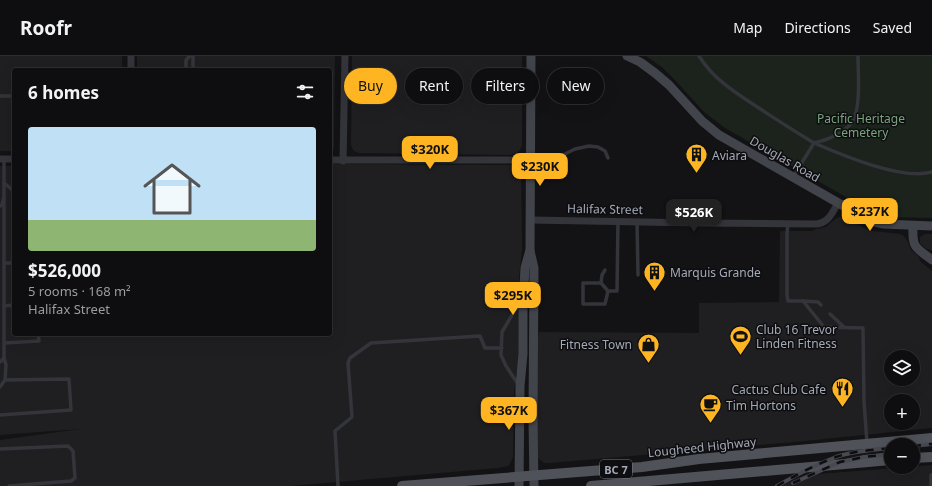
<!DOCTYPE html>
<html lang="en">
<head>
<meta charset="utf-8">
<style>
  :root { --surface:#0e0e10; --page:#1c1c1e; --text:#f1f3f6; --muted:#9b9c9f; --line:#2e2e30; --accent:#ffb522 }
  body { margin:0; font-family:"Noto Sans",sans-serif; background:var(--page); color:var(--text); height:100vh; display:flex; flex-direction:column; font-size:15px; white-space:nowrap }
  * { box-sizing:border-box; margin:0 }
  p { font-size:13px; color:var(--muted) }
  .icon { flex:none; width:22px; height:22px; fill:none; stroke:currentColor; stroke-width:2; stroke-linecap:round; stroke-linejoin:round }
  .map { position:relative; flex:1; overflow:hidden }
  .details { position:absolute; left:12px; top:12px; width:320px; height:268px; display:flex; flex-direction:column; background:var(--surface); border-radius:4px; box-shadow:0 4px 16px #0002,0 0 0 1px var(--line) }
  .details>* { flex:none }
  .guide { position:absolute; left:344px; top:12px; width:380px; height:36px; display:flex; gap:8px }
  .tools { position:absolute; left:884px; top:294px; display:grid; gap:8px }
  .tools a { display:grid; place-items:center; width:36px; height:36px; border-radius:50%; background:var(--surface); box-shadow:0 4px 16px #0002,0 0 0 1px var(--line); font-size:20px }
  .price { position:absolute; translate:-50% -34px; padding:0 9px; border-radius:8px; background:var(--accent); color:#111; font-size:13px; line-height:26px; filter:drop-shadow(0 1px 2px #0008) }
  .price::after { content:''; position:absolute; left:50%; top:24px; width:12px; height:9px; margin-left:-6px; background:inherit; clip-path:polygon(0 0,100% 0,50% 100%) }
  .price.active { background:#222; color:#fff }
  ul { padding:0; list-style:none }
  li { display:grid; align-content:center; gap:8px; height:212px; padding:0 16px }
  li+li { border-top:1px solid var(--line) }
  li span { display:grid; place-items:center; height:124px; border-radius:4px; color:#555 }
  li>.icon { margin-inline-start:auto }
  span .icon { width:72px; height:72px; fill:#fffc; stroke-width:1 }
  li b { font-size:17px }
  h2 { display:flex; justify-content:space-between; align-items:center; height:48px; padding:0 16px; font-size:17px }
  .tag { padding:0 14px; border-radius:18px; background:var(--surface); box-shadow:0 4px 16px #0002,0 0 0 1px var(--line); font-size:14px; line-height:36px }
  .tag.active { background:var(--accent); color:#111 }
  header { display:flex; align-items:center; gap:24px; box-sizing:border-box; height:56px; padding:0 20px; background:var(--surface); border-bottom:1px solid var(--line) }
  header strong { font-size:19px }
  nav { display:flex; gap:22px; margin-inline-start:auto; font-size:14px }
  .map>svg:first-child { display:block }
</style>
</head>
<body>
<header>
<strong>Roofr</strong>
<nav><a>Map</a><a>Directions</a><a>Saved</a></nav>
</header>
<div class="map">
<svg width="932" height="430" viewBox="0 0 932 430">
  <rect width="100%" height="100%" fill="#131315"/>
  <g fill="#1f1f22" fill-rule="evenodd">
    <polygon points="0,0 122,0 122,14 14,14 14,95 0,95"/>
    <polygon points="137,0 335,0 334,91 333,95 330,97 330,14 137,14"/>
    <polygon points="352,0 522,0 522,89 520,94 516,98 509,99 359,97 356,96 353,94 351,89"/>
    <polygon points="330,108 513,109 516,110 521,116 522,176 522,193 518,232 519,299 514,336 513,401 510,408 508,410 498,412 291,430 0,430 0,384 80,373 0,379 0,110 14,110 14,278 330,278"/>
    <path d="M 839,161 L 844,161 L 848,162 L 864,172 L 873,175 L 900,178 L 904,180 L 907,184 L 911,194 L 919,201 L 920,205 L 932,215 L 932,372 L 805,385 L 550,407 L 544,407 L 538,402 L 537,399 L 537,287 L 539,276 L 699,277 L 699,247 L 779,246 L 780,175 L 812,175 L 816,173 L 826,171 L 835,163 ZM 891,301 L 913,301 L 913,323 L 891,323 ZM 891,345 L 913,345 L 913,367 L 891,367 Z"/>
    <polygon points="925,178 932,178 932,194 926,193 920,187 920,182 921,180"/>
    <polygon points="932,409 932,430 783,430 783,429 806,419"/>
  </g>
  <polygon fill="#1b231c" points="646,0 932,0 932,162 884,161 881,161 725,72 704,56 674,23 663,12"/>
  <g fill="none" stroke-linecap="round" stroke-linejoin="round">
    <g stroke="#34353b" stroke-width="3.5">
      <path d="M 699,0 C 714,24 736,37 759,52 C 777,64 796,76 814,87 L 793,121"/>
      <path d="M 858,0 C 858,16 861,51 853,64 C 852,67 848,71 845,73 C 836,81 825,84 814,87 C 842,99 903,125 932,116"/>
      <polyline points="186,14 186,4 190,0"/>
      <polyline points="193,14 193,0"/>
      <polyline points="0,40 14,40"/>
      <polyline points="531,104 548,104 561,100 575,93 589,90 598,91 605,95 608,102"/>
      <polyline points="4,127 14,135"/>
      <polyline points="0,150 2,149 4,141 4,103"/>
      <polyline points="637,166 638,219"/>
      <polyline points="788,167 787,177 787,239 788,245 803,245 824,271 863,272 864,345 867,387"/>
      <polyline points="4,207 14,207"/>
      <polyline points="601,227 602,219 605,214"/>
      <polyline points="608,235 605,248 583,248 583,227 601,227 608,235 617,235 618,165"/>
      <polyline points="803,245 818,246 821,249"/>
      <polyline points="4,250 14,249"/>
      <polyline points="830,258 844,271"/>
      <polyline points="4,287 39,285 38,278"/>
      <polyline points="4,302 6,309 5,324"/>
      <polyline points="0,306 4,302 4,141"/>
      <polyline points="518,328 506,310 501,299 502,276 515,254 522,248"/>
      <polyline points="0,331 5,324 69,323 71,354 0,359"/>
      <polyline points="0,393 68,390 73,395 75,422 71,425 9,430"/>
      <polyline points="338,430 335,375 352,361 348,307 350,302 371,287 480,280 485,292 502,292"/>
      <polyline points="931,430 931,419 932,419"/>
    </g>
    <g stroke="#34353b" stroke-width="7">
      <polyline points="131,14 131,0"/>
      <polyline points="0,103 14,103"/>
      <polyline points="330,104 530,104"/>
      <polyline points="343,105 345,0"/>
      <path d="M 530,164 L 699,167 L 817,168 C 829,166 832,157 838,147"/>
    </g>
    <g stroke="#42444b" stroke-width="9">
      <polyline points="627,0 640,6 655,17 669,29 702,65 719,79 870,165 884,168 932,170"/>
      <path d="M 913,170 C 912,192 915,191 932,204"/>
      <polyline points="530,195 534,212 533,361 534,430"/>
      <polyline points="519,430 520,330 523,298 523,247 525,212 530,194 531,0"/>
    </g>
    <g stroke="#50525a" stroke-width="10">
      <polyline points="913,402 932,401"/>
      <polyline points="402,430 642,411 699,403 932,382"/>
      <polyline points="591,430 891,404"/>
    </g>
    <defs>
      <g id="rail">
        <polyline points="913,390 932,388"/>
        <polyline points="793,427 840,406 864,401 891,398"/>
        <path d="M 777,430 C 796,419 815,409 836,401 C 853,395 873,394 891,392"/>
      </g>
    </defs>
    <use href="#rail" stroke="#474950" stroke-width="4"/>
    <use href="#rail" stroke="#0e0e10" stroke-width="2.5" stroke-dasharray="8" stroke-linecap="butt"/>
  </g>
  <defs>
    <symbol id="building-pin" viewBox="-11 -11 22 30"><path d="M0 17L-7.5 6A9.5 9.5 0 1 1 7.5 6Z" fill="#ffb522" stroke="#0e0e10"/><path d="M-4-6H4V6H1V3H-1V6H-4ZM-2.5-4.3h1.7v1.8h-1.7ZM.8-4.3h1.7v1.8H.8ZM-2.5-1h1.7V.8h-1.7ZM.8-1h1.7V.8H.8Z" fill="#111"/></symbol>
    <symbol id="stadium-pin" viewBox="-11 -11 22 30"><path d="M0 17L-7.5 6A9.5 9.5 0 1 1 7.5 6Z" fill="#ffb522" stroke="#0e0e10"/><path d="M0-5a6.5 5 0 1 0 0 10a6.5 5 0 1 0 0-10ZM-3.5-1.8h7v3.6h-7Z" fill="#111"/></symbol>
    <symbol id="shop-pin" viewBox="-11 -11 22 30"><path d="M0 17L-7.5 6A9.5 9.5 0 1 1 7.5 6Z" fill="#ffb522" stroke="#0e0e10"/><path d="M-5-2.5h2.3a2.7 3.5 0 0 1 5.4 0H5L5.5 6h-11ZM-1.5-2.5h3a1.5 2.3 0 0 0-3 0Z" fill="#111"/></symbol>
    <symbol id="restaurant-pin" viewBox="-11 -11 22 30"><path d="M0 17L-7.5 6A9.5 9.5 0 1 1 7.5 6Z" fill="#ffb522" stroke="#0e0e10"/><path d="M-5-6h1v4h1v-4h1v4h1v-4h1v5L-1.5 .5V6h-2V.5L-5-1ZM5-6V6H3V1.5H1.5Q1.5-4 5-6Z" fill="#111"/></symbol>
    <symbol id="cafe-pin" viewBox="-11 -11 22 30"><path d="M0 17L-7.5 6A9.5 9.5 0 1 1 7.5 6Z" fill="#ffb522" stroke="#0e0e10"/><path d="M-5.5-4.5H6V0H3Q3 3.5 0 3.5H-2.5Q-5.5 3.5-5.5 0ZM3-3.2v2h1.7v-2ZM-6 4.5H4V6H-6Z" fill="#111"/></symbol>
  </defs>
  <g fill-rule="evenodd">
    <use href="#building-pin" x="684" y="86" width="25" height="34"/>
    <use href="#building-pin" x="642" y="204" width="25" height="34"/>
    <use href="#stadium-pin" x="728" y="268" width="25" height="34"/>
    <use href="#shop-pin" x="636" y="276" width="25" height="34"/>
    <use href="#restaurant-pin" x="830" y="320" width="25" height="34"/>
    <use href="#cafe-pin" x="698" y="336" width="25" height="34"/>
  </g>
  <g text-anchor="middle" dominant-baseline="central" stroke-width="3" stroke-linejoin="round" paint-order="stroke">
    <rect fill="#0e0e10" stroke="#777b85" stroke-width="1" x="600" y="404" width="32" height="18" rx="3"/>
    <g font-size="11" font-weight="bold" fill="#a4aab7">
      <text x="616" y="413">BC 7</text>
    </g>
    <g font-size="12" fill="#79a37c" stroke="#0e0e10">
      <text x="861" y="62">Pacific Heritage<tspan x="861" dy="14">Cemetery</tspan></text>
    </g>
    <g font-size="12" fill="#a4aab7" stroke="#0e0e10" text-anchor="start">
      <text x="712" y="99">Aviara</text>
      <text x="670" y="216">Marquis Grande</text>
      <text x="756" y="273">Club 16 Trevor<tspan x="756" dy="14">Linden Fitness</tspan></text>
      <text x="632" y="288" text-anchor="end">Fitness Town</text>
      <text x="826" y="333" text-anchor="end">Cactus Club Cafe</text>
      <text x="726" y="349">Tim Hortons</text>
    </g>
    <g font-size="12" fill="#a4aab7" stroke="#0e0e10">
      <text transform="translate(785 103) rotate(30)">Douglas Road</text>
      <text transform="translate(605 153) rotate(1)">Halifax Street</text>
      <text transform="translate(702 391) rotate(-6)">Lougheed Highway</text>
    </g>
  </g>
</svg>
<div class="tools">
<a><svg class="icon" aria-label="layers" viewBox="0 0 24 24"><path d="M12 4l9 5-9 5-9-5zM3 14l9 5 9-5"/></svg></a>
<a>+</a>
<a>−</a>
</div>
<b class="price" style="left:430px;top:114px">$320K</b>
<b class="price" style="left:540px;top:131px">$230K</b>
<b class="price" style="left:870px;top:176px">$237K</b>
<b class="price active" style="left:694px;top:177px">$526K</b>
<b class="price" style="left:513px;top:260px">$295K</b>
<b class="price" style="left:509px;top:375px">$367K</b>
<div class="guide">
<a class="tag active">Buy</a>
<a class="tag">Rent</a>
<a class="tag">Filters</a>
<a class="tag">New</a>
</div>
<section class="details">
<h2>6 homes<svg class="icon" aria-label="filters" viewBox="0 0 24 24"><path d="M4 7h16M4 17h16"/><circle cx="9" cy="7" r="2"/><circle cx="15" cy="17" r="2"/></svg></h2>
<ul>
<li><span style="background:linear-gradient(#bfe0f5 75%,#8fb573 0)"><svg class="icon" aria-label="home" viewBox="0 0 24 24"><path d="M3 11l9-7 9 7M6 9v11h12V9"/></svg></span><div><b>$526,000</b><p>5 rooms · 168 m²</p><p>Halifax Street</p></div></li>
</ul>
</section>
</div>
</body>
</html>
